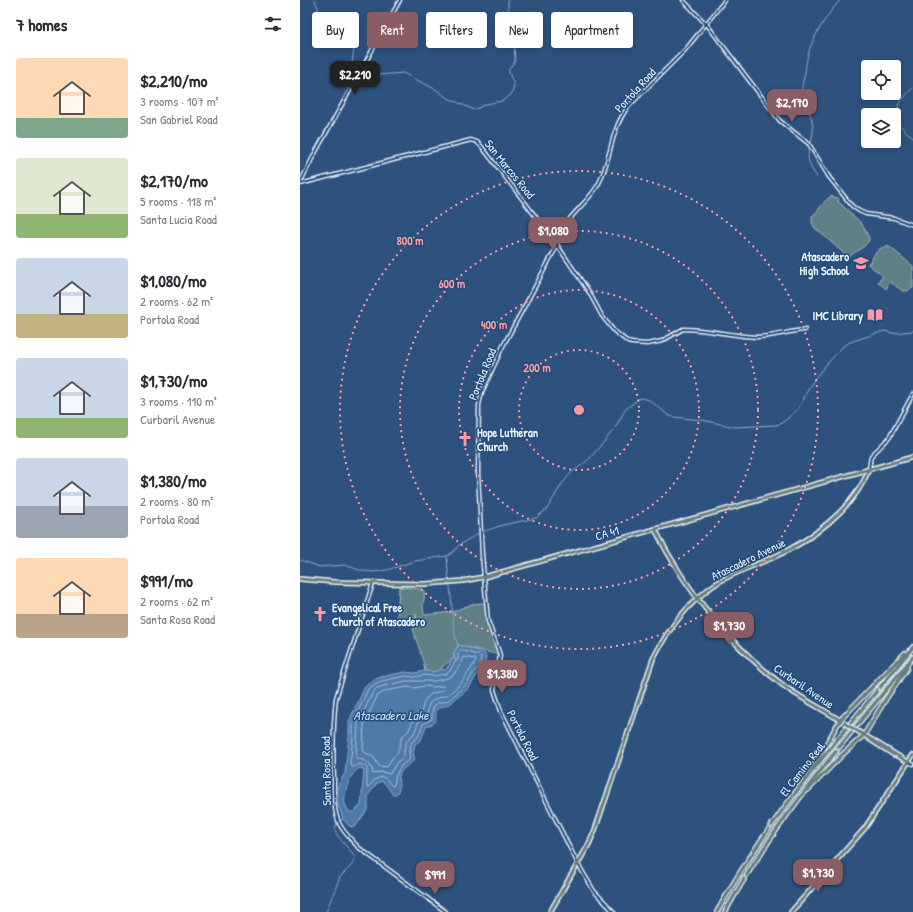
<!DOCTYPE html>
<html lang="en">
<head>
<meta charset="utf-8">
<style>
  :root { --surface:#fff; --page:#f7f7f7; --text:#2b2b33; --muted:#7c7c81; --accent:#8a5d65 }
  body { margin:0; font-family:"Patrick Hand",sans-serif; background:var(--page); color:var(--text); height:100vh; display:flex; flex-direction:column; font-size:15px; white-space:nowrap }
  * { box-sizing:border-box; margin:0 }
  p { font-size:13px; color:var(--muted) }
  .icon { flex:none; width:22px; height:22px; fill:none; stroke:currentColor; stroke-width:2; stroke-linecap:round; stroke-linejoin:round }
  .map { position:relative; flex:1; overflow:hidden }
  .panel { display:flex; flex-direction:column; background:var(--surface); width:300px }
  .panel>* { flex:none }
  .hud { position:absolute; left:12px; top:12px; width:380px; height:36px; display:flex; gap:8px }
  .controls { position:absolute; left:561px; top:60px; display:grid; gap:8px }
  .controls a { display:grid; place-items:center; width:40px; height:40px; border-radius:4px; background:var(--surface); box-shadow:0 2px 6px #0003; font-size:20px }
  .price { position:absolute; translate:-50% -34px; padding:0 9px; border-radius:8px; background:var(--accent); color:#fff; font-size:13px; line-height:26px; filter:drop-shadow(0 1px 2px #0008) }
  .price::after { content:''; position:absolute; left:50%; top:24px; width:12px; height:9px; margin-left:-6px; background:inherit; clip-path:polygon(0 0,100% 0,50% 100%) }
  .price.selected { background:#222; color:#fff }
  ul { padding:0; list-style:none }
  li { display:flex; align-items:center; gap:12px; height:100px; padding:0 16px }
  li span { display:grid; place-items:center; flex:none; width:112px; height:80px; border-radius:4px; color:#555 }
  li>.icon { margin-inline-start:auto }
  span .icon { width:48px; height:48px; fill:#fffc; stroke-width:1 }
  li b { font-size:17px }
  h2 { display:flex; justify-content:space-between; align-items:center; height:48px; padding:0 16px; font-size:17px }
  .chip { padding:0 14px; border-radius:4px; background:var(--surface); box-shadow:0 2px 6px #0003; font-size:14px; line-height:36px }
  .chip.selected { background:var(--accent); color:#fff }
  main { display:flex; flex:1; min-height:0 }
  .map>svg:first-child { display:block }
</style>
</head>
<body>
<main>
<section class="panel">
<h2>7 homes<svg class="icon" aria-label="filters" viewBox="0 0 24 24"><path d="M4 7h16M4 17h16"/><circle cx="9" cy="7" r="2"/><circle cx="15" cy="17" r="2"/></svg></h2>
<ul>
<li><span style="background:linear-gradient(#ffd9b3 75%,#7fa58c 0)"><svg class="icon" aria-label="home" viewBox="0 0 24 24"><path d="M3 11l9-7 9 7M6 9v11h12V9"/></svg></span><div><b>$2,210/mo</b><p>3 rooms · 107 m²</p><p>San Gabriel Road</p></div></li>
<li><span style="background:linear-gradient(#dfe7d0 70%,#8fb573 0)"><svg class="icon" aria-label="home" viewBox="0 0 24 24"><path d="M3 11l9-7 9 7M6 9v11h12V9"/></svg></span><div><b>$2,170/mo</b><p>5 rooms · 118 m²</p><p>Santa Lucia Road</p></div></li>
<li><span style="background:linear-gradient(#c9d6e8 70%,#c2b280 0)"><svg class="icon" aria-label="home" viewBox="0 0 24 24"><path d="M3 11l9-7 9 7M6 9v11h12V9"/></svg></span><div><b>$1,080/mo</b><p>2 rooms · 62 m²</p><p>Portola Road</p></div></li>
<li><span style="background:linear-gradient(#c9d6e8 75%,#8fb573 0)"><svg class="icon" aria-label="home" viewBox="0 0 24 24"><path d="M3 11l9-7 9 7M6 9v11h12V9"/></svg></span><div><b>$1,730/mo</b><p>3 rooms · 110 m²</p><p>Curbaril Avenue</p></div></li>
<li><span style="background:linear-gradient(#c9d6e8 60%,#9aa5b1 0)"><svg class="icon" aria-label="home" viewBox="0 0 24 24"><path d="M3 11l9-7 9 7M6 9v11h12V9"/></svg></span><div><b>$1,380/mo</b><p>2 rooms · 80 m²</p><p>Portola Road</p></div></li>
<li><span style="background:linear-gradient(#ffd9b3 70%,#b9a48a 0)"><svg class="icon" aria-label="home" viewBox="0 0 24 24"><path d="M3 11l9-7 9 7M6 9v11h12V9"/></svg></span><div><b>$991/mo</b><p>2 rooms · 62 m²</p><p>Santa Rosa Road</p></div></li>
</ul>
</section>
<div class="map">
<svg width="613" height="912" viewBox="0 0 613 912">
  <rect width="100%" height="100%" fill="#2e527e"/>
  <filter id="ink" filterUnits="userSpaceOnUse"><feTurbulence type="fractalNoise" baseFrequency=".025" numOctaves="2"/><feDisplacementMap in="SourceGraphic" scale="8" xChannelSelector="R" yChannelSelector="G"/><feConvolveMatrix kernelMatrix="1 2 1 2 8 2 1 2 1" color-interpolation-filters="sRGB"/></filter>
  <g filter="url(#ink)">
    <g fill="#5e8084" stroke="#a3b8be">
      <path d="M 531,196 L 535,198 L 537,197 L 539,199 L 538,201 L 562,224 L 569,238 L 569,241 L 563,247 L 548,257 L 515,228 L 512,223 L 512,216 C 518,213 522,202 531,196 Z"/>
      <path d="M 587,246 L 591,248 L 613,266 L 613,288 L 607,291 L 603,291 L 590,282 L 586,289 L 578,282 L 583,276 L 568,264 L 569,262 L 571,263 C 573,254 578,248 587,246 Z"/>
      <path d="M 99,587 L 123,589 C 126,596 123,600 123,607 C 123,610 124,612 124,615 L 152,612 L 172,604 L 184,603 L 186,600 L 189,628 L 196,644 L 200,655 L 158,645 L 154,654 L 154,658 L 142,667 L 142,669 L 137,672 L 125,671 C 123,657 117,644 113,629 L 117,628 L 116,614 L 116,624 L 97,622 Z"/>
    </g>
    <path fill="#4d7aa9" stroke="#8baac9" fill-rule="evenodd" d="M 159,645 L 184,653 L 186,656 L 184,668 L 177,675 L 169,688 L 151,703 L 137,709 C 134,719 140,723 126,726 L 121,740 L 115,744 L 113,753 L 115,759 C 110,765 102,767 99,776 C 97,784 103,792 93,795 L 86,785 L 82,781 L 77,783 L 72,790 L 68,796 L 68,809 L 55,827 L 49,826 L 43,819 L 37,801 L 38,785 L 45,773 L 49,737 L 49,721 L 65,687 L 72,680 L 81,677 L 104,672 L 114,673 L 125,671 L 133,672 L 142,669 L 144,670 L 148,668 L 147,667 L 150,664 L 149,662 L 154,658 L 156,661 L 154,654 L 158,646 ZM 60,768 L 64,770 L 61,805 L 54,812 L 49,812 C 48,809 45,807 45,804 C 43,794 50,772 60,768 Z"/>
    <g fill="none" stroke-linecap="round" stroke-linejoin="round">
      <g stroke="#aac1d8" stroke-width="1">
        <polygon points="161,650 181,656 180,666 173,673 166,685 149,700 138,703 134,706 132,712 132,719 123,724 118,737 111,743 109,753 110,759 101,766 96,775 94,785 92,786 85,778 81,777 74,780 69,787 67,787 67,767 60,764 52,767 50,765 53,737 53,722 68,689 75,684 82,681 105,676 114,677 125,675 133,676 146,674 150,671 154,663 158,660 158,654"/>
        <path d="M 164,657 L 175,659 L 176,661 L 162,682 L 156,688 L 147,695 L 135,699 L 130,703 L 128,707 L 127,716 L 119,720 L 114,734 L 107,740 L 104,750 L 104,757 L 97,762 L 90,774 L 81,772 L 73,774 C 71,764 68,759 57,759 L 56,757 L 58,723 L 73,692 L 77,688 L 84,686 L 106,681 L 134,681 L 148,678 L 154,674 L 162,662 Z"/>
        <polygon points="125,686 133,687 143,686 145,688 144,690 131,694 125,700 121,712 114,718 109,730 102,737 97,754 92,758 87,767 79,766 74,758 63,751 64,724 77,696 85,691 107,687 114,688"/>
      </g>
      <g stroke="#8baac9" stroke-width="1">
        <polyline points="15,0 19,11 33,20 41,29 52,45 54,49 52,63 60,69 78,75 103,73 137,90 146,97 174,110 186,104 202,101 211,95 213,90 214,84 209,73 209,69 215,61 214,42 208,16 208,0"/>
        <path d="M 613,88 C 605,95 592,110 597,121 C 600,127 608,133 613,137"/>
        <path d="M 517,177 C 501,154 511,155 513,131 C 513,125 512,116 508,111 C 506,106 503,103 502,97 C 501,88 503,81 505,73 C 506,67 506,61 508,55 C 512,37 528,14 540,0"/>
        <path d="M 147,556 C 147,570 150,582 151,596 C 153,613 152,630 158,646"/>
        <polyline points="0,560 20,567 44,565 63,571 73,572 87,570 115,561 147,556 153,552 159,545 179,533 203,525 236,518 247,509 262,484 270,474 289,459 303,443 315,428 325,410 338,399 342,398 349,400 368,415 373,417 402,420 435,427 476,425 482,423 495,412 501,405 509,387 519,373 542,347 550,342 584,331 593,333 613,331"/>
        <path d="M 26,912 L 40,877 L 52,865 L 55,859 C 51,845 21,830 43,819"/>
      </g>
      <defs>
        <g id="minor">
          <polyline points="383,0 408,26 480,121 509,144 529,177 552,206 559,211 566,214 594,218 613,225"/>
          <polyline points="0,183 14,155 100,0"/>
          <path d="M 0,184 L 171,140 L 177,142 L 182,147 L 253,239 L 289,292 L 302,316 L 314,331 L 328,342 L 332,343 L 348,344 L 362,341 L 383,329 C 407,329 432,336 456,337 C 475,337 488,331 505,330"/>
          <polyline points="569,469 571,456 589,438 613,394"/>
          <path d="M 73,583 L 36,698 C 33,725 33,753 34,780 C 34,795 33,809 39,823 C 43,832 51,839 58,847 L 146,912"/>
          <polyline points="608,762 613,764"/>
          <path d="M 314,912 L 294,891 L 278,864 L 201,711 L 194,690 L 200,655 L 188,621 L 182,555 L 178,472 L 179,405 L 182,392 L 203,346 L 257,246 C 261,219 285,207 298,185 C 312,159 309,132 328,107 L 386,49 L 425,0"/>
        </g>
        <g id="major">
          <path d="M 355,529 C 385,590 430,645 484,686 C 502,699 523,709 541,721"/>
          <polyline points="0,579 35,582 126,584 163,581 184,577 613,457"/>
          <polyline points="559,732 608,762"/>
          <polyline points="569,739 594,755"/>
          <path d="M 250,912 L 289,844 L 295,830 L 353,659 C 368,629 388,602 417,583 C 435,572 453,566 472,558 C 509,542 555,508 569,469"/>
          <polyline points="491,912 565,828 613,755"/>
        </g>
        <g id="highway">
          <polyline points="511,771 540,720 605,653"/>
          <polyline points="508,790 542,755 564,735 587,697 607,668"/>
          <path d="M 417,912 C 470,815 544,732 613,647"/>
          <path d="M 425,912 C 476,819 546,739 613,657"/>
        </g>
      </defs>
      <use href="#minor" stroke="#e8f1f8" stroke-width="5"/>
      <use href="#major" stroke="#e8f1f8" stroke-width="6"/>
      <use href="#highway" stroke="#e8f1f8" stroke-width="6"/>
      <use href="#minor" stroke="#1f4a7a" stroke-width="2"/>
      <use href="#major" stroke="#6b7f7c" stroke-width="3"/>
      <use href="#highway" stroke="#6b7f7c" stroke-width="3.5"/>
      <defs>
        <polyline id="major-bridge" points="544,723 559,732"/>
      </defs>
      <use href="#major-bridge" stroke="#e8f1f8" stroke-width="6" stroke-linecap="butt"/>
      <use href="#major-bridge" stroke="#6b7f7c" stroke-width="3"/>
    </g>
    <defs><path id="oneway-chevron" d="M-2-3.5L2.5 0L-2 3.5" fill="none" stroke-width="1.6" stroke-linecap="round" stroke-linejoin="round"/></defs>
    <g stroke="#c2cfd3">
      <use href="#oneway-chevron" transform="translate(580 688) rotate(129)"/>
      <use href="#oneway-chevron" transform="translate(537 751) rotate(-51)"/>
      <use href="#oneway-chevron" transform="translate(471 826) rotate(126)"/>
      <use href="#oneway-chevron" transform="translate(444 878) rotate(-59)"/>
    </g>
  </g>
  <g fill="none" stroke="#ff9aa2" stroke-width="2" stroke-dasharray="2 4">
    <circle cx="279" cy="410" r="60"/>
    <circle cx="279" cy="410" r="120"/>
    <circle cx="279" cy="410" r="179"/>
    <circle cx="279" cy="410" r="239"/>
  </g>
  <defs>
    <symbol id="school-bare" viewBox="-9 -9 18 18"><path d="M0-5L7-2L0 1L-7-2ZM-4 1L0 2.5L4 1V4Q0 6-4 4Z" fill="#ff9aa2" stroke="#1f4a7a" stroke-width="2.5" paint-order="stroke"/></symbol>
    <symbol id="library-bare" viewBox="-9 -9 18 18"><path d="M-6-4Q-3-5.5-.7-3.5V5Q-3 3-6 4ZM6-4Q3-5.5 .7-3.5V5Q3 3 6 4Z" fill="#ff9aa2" stroke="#1f4a7a" stroke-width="2.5" paint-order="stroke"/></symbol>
    <symbol id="church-bare" viewBox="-9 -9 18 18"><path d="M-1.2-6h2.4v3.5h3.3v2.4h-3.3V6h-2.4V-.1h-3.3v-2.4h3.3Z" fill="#ff9aa2" stroke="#1f4a7a" stroke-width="2.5" paint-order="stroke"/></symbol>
  </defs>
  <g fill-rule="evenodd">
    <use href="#school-bare" x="550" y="252" width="22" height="22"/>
    <use href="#library-bare" x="564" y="304" width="22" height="22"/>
    <use href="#church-bare" x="154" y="428" width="22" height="22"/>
    <use href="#church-bare" x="9" y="603" width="22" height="22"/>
  </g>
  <g text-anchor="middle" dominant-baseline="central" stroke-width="3" stroke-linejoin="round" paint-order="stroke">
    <g font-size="12" fill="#e8f1f8" stroke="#1f4a7a">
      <text transform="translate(335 90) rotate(-48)">Portola Road</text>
      <text transform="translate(210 169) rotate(51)">San Marcos Road</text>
      <text transform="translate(182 374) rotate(-68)">Portola Road</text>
      <text transform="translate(307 533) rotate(-16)">CA 41</text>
      <text transform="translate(448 559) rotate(-26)">Atascadero Avenue</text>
      <text transform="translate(504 686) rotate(34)">Curbaril Avenue</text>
      <text transform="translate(223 735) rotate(63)">Portola Road</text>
      <text transform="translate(502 769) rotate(-52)">El Camino Real</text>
      <text transform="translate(26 771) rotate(-91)">Santa Rosa Road</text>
    </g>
    <g font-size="12" font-weight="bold" fill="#e8f1f8" stroke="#1f4a7a" text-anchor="end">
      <text x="549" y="256">Atascadero<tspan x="549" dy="14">High School</tspan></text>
      <text x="563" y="315">IMC Library</text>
      <text x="177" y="432" text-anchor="start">Hope Lutheran<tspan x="177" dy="14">Church</tspan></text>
      <text x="32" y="607" text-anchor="start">Evangelical Free<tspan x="32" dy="14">Church of Atascadero</tspan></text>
    </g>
    <g font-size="13" font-style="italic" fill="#d1dfec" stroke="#1f4a7a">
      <text x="91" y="715">Atascadero Lake</text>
    </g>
  </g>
  <circle cx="279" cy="410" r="6" fill="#ff9aa2" stroke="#1f4a7a" stroke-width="2"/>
  <g font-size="12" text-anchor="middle" font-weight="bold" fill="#ff9aa2" stroke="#1f4a7a" stroke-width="3" stroke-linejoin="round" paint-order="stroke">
    <text x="110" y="245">800 m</text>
    <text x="152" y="288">600 m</text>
    <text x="194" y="329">400 m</text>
    <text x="237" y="372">200 m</text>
  </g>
</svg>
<div class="controls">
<a><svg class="icon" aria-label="locate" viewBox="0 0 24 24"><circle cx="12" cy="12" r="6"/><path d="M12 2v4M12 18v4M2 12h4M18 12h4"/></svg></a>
<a><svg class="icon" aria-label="layers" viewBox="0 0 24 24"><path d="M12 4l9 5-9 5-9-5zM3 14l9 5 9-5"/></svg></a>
</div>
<b class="price selected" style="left:55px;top:95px">$2,210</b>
<b class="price" style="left:492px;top:123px">$2,170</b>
<b class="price" style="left:253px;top:251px">$1,080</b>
<b class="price" style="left:429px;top:646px">$1,730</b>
<b class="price" style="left:202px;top:694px">$1,380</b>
<b class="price" style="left:518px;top:893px">$1,730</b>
<b class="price" style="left:135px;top:895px">$991</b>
<div class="hud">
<a class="chip">Buy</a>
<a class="chip selected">Rent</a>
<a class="chip">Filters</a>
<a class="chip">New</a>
<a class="chip">Apartment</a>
</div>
</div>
</main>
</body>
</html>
